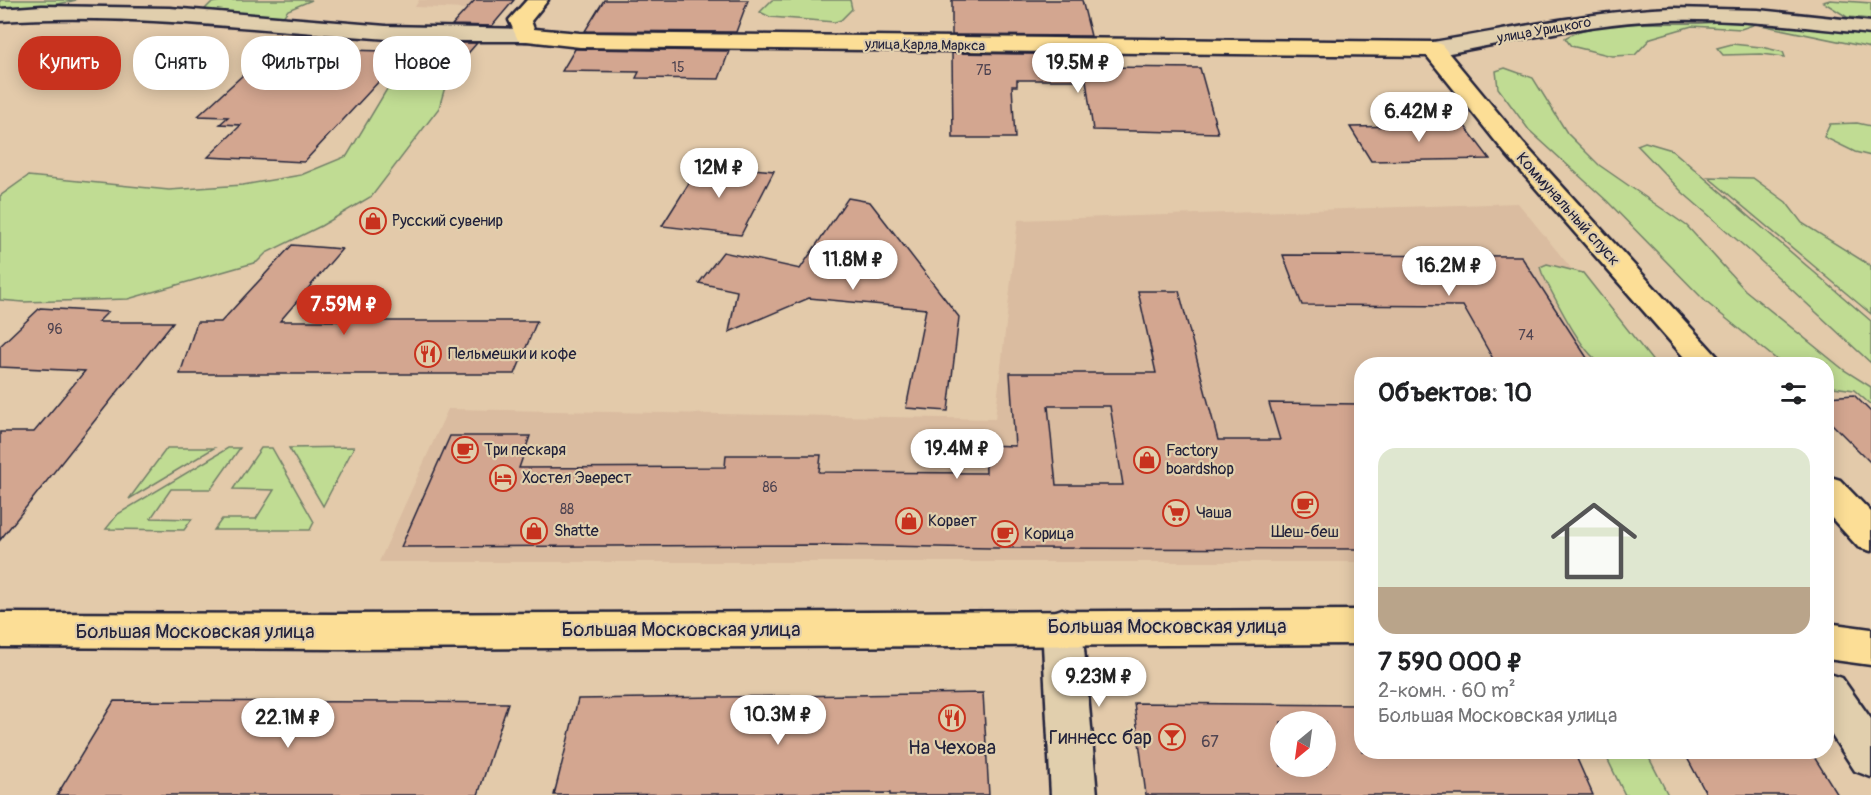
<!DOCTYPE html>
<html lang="ru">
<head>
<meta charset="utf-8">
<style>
  :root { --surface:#fff; --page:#f2f2f2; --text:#202124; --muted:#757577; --line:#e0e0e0; --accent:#c8321e }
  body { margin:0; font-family:Pangolin,sans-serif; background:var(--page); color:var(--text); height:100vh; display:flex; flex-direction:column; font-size:22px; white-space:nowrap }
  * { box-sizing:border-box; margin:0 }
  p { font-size:20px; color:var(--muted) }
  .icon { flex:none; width:33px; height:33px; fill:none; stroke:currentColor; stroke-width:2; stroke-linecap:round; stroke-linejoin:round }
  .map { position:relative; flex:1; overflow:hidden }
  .sheet { position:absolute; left:1354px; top:357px; width:480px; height:402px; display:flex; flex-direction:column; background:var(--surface); border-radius:24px; box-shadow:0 3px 15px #0003 }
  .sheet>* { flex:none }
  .top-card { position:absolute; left:18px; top:36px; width:570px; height:54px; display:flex; gap:12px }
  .needle { width:39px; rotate:209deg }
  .tools { position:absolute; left:1270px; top:711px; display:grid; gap:12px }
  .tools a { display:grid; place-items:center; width:66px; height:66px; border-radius:50%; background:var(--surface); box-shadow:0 3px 15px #0003; font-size:30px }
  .price { position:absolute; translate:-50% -51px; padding:0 14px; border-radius:21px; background:#fff; color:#222; font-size:20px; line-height:39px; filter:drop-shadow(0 2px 3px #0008) }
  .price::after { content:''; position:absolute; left:50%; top:36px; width:18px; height:14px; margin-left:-9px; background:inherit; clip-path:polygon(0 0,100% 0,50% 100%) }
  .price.active { background:var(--accent); color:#fff }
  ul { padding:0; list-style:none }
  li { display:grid; align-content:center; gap:12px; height:318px; padding:0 24px }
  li+li { border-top:2px solid var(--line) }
  li span { display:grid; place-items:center; height:186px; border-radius:18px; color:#555 }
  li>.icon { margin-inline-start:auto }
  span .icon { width:108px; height:108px; fill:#fffc; stroke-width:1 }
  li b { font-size:26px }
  h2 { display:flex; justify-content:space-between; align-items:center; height:72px; padding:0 24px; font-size:26px }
  .tag { padding:0 21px; border-radius:24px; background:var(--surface); box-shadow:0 3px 15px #0003; font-size:21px; line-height:54px }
  .tag.active { background:var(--accent); color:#fff }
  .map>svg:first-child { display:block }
</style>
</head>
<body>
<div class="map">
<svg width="1871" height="795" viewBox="0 0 1871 795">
  <rect width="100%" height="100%" fill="#e3caaa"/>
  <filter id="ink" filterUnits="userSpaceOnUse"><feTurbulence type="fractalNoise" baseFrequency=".0167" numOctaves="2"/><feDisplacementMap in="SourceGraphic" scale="12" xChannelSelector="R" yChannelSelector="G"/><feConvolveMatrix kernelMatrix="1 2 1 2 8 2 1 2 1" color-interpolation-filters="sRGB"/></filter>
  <g filter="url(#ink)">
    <g fill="#dabca0">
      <polygon points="419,0 475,0 466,9 415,7"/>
      <polygon points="1518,203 1649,364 1362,364 1362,562 379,562 448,409 995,419 1018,220"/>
    </g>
    <g fill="#c0dc93" stroke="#717f67" stroke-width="1.5">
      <path d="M 0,0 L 76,0 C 61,4 14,13 0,8 Z"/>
      <polygon points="225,0 312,0 288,10 282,18 240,13 212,12 205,9 211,3"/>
      <polygon points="772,0 850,0 852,9 841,20 835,22 770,17 760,12"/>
      <polygon points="1830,0 1871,3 1871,19 1847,17 1823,2"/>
      <path d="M 1744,19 L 1871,34 L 1871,48 L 1756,24 L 1741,29 L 1692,26 L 1651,38 L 1635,55 L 1612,56 L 1571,46 L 1565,38 C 1600,17 1663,25 1703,23 C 1716,22 1730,20 1744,19 Z"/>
      <polygon points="1732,44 1761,47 1783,52 1785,57 1761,54 1723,55 1717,48"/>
      <polygon points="1505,68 1533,78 1567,133 1599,165 1687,226 1745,290 1844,370 1871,387 1871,405 1854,390 1827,386 1827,364 1782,364 1706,302 1607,201 1529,130 1498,88 1496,71"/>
      <polygon points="445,87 439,108 372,196 321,226 266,253 257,262 128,299 23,302 0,300 0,196 28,176 169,190 243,185 301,175 347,156 387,89"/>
      <polygon points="1857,123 1871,126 1871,156 1855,152 1824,137 1830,124"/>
      <polygon points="1645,142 1672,150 1871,321 1871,363 1751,252 1682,192 1637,145"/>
      <polygon points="1708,177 1753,178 1786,202 1802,223 1871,266 1871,314"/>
      <path d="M 1547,264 L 1583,273 L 1655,364 C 1639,365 1619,368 1604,364 C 1584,360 1552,292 1542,273 L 1540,267 Z"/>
      <polygon points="354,447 323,506 289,448"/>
      <polygon points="167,448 214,448 129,499"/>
      <polygon points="228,448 240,448 211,489 171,489 151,518 192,519 184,530 106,529 118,514"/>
      <polygon points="261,448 272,448 314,522 310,530 214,530 222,519 256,519 274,490 233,489"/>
      <polygon points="1604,752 1646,752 1668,795 1625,795"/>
    </g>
    <g fill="#d3a690" stroke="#22223b" stroke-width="1.5" fill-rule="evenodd">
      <polygon points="475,0 514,0 492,26 452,25"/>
      <polygon points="604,0 748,0 736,32 585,31"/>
      <polygon points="952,0 1082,0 1091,36 952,35"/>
      <polygon points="435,43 477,43 449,75 441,75 432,83 382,78 304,162 208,157 241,125 220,124 228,117 198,116 276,45 317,46 314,49 419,52 422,49 430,49"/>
      <polygon points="575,49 580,49 729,51 719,79 636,78 639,72 562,71"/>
      <polygon points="952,53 1095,55 1098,67 1200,68 1218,133 1093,130 1086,80 1017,80 1017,86 1012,86 1015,138 953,138"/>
      <polygon points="1464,125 1490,159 1371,161 1350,127"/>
      <polygon points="701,164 774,171 741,235 662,226"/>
      <polygon points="848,198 870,202 959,317 948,411 906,408 926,309 809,298 729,332 737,291 699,283 723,252 800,269"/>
      <polygon points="292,245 342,249 280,321 537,321 515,374 180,374 197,322 221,322"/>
      <polygon points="1283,255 1521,256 1591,364 1496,364 1463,306 1302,305"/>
      <path d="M 1138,291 L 1179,291 L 1218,440 L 1280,440 L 1269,403 L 1362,404 L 1362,549 L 990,548 L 831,545 L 401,547 L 450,436 L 530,436 L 519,468 L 725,467 L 726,455 L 821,455 L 819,472 L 986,473 L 985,445 L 1015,446 L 1010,373 L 1156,373 ZM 1048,406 L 1110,406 L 1123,485 L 1056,485 Z"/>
      <polygon points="40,308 108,312 98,322 173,322 0,540 0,432 34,432 85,371 0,367 0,346"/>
      <polygon points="1854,395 1871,412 1871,463 1827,419 1827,397"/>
      <polygon points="983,693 989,795 890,795 890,793 554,795 578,699"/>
      <polygon points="114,701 410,702 508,703 478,795 57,795"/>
      <path d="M 1134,703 L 1362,705 L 1362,752 L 1574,752 L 1593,795 L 1146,795 ZM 1281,722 L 1326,722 L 1326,766 L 1281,766 Z"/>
      <polygon points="1684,752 1811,752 1838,795 1707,795"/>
    </g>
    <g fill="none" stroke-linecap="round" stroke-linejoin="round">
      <defs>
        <g id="minor">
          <path d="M 42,6 L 170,8 L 386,26 L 526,29 L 534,30 L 537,35 L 534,40 L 526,41 C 472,41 417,42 363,37 C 241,28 122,13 0,21 L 0,9 Z"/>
          <path d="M 1672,8 L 1758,10 L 1871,22 L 1871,34 C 1796,26 1720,16 1644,21 C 1573,26 1503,44 1433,56 L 1425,54 L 1422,49 L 1425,44 L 1433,42 C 1513,29 1591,11 1672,8 Z"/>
          <polygon points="1062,609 1076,614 1082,626 1097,795 1051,795 1042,626 1048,614"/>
          <polygon points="1827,673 1842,678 1871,719 1871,777 1855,771 1827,728"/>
        </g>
        <g id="major">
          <polygon points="527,0 548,0 531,21 534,29 580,33 1433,42 1441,44 1523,143 1724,364 1690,364 1505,153 1427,56 580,47 518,40 509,20"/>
          <polygon points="1827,476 1840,480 1871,512 1871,551 1858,547 1827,513"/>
          <polygon points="1362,610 1362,644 340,649 0,647 0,613 340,614"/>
          <polygon points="1827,623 1871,629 1871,665 1827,659"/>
        </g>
      </defs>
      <use href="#minor" stroke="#22223b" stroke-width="5"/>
      <use href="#major" stroke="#22223b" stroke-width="5"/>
      <use href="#minor" fill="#e1cfad" fill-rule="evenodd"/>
      <use href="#major" fill="#fcde96" fill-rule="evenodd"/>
    </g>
  </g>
  <defs>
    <symbol id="shop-ring" viewBox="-11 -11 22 22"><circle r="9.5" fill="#e1cfad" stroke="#c8321e" stroke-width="1.5"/><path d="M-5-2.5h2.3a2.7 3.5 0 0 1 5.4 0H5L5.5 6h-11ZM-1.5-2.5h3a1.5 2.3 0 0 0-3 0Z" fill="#c8321e"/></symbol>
    <symbol id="restaurant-ring" viewBox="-11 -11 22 22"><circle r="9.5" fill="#e1cfad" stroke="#c8321e" stroke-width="1.5"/><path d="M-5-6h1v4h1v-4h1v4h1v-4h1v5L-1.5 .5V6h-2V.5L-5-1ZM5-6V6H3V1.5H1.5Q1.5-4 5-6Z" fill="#c8321e"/></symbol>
    <symbol id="cafe-ring" viewBox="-11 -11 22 22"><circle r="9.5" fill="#e1cfad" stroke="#c8321e" stroke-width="1.5"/><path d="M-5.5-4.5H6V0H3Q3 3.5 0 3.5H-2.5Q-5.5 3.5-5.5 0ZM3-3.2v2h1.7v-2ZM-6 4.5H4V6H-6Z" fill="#c8321e"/></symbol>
    <symbol id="hotel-ring" viewBox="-11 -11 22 22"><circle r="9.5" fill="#e1cfad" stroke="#c8321e" stroke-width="1.5"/><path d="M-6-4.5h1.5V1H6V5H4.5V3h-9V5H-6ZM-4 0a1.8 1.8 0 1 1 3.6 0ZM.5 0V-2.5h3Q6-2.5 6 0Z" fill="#c8321e"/></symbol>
    <symbol id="supermarket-ring" viewBox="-11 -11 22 22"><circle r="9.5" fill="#e1cfad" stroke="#c8321e" stroke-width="1.5"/><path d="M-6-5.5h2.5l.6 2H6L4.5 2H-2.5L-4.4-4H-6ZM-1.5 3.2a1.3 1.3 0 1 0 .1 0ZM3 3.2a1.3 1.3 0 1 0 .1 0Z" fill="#c8321e"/></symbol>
    <symbol id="bar-ring" viewBox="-11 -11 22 22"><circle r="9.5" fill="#e1cfad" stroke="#c8321e" stroke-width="1.5"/><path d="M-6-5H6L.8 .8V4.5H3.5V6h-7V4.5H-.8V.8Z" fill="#c8321e"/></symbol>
  </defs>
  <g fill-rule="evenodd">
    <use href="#shop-ring" x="358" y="206" width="30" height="30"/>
    <use href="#restaurant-ring" x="413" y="339" width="30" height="30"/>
    <use href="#cafe-ring" x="450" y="435" width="30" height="30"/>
    <use href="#shop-ring" x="1132" y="445" width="30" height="30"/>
    <use href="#hotel-ring" x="488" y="463" width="30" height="30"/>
    <use href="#cafe-ring" x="1290" y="490" width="30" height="30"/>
    <use href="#supermarket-ring" x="1161" y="498" width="30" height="30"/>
    <use href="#shop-ring" x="894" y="506" width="30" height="30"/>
    <use href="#shop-ring" x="519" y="516" width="30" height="30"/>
    <use href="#cafe-ring" x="990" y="519" width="30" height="30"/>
    <use href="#restaurant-ring" x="937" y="703" width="30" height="30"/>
    <use href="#bar-ring" x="1157" y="722" width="30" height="30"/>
  </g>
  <g text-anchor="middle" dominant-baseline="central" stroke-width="4.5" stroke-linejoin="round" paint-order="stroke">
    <g font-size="14" fill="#22223b" stroke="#e1cfad">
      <text transform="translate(1544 30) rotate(-10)">улица Урицкого</text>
      <text transform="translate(925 45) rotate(1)">улица Карла Маркса</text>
    </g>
    <g font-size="14" fill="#4e4350">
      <text x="678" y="67">15</text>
      <text x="984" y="70">7Б</text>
      <text x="55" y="329">96</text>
      <text x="1526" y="335">74</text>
      <text x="770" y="487">86</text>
      <text x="567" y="509">88</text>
    </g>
    <g font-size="16" fill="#22223b" stroke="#e1cfad">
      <text transform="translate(1568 209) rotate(48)">Коммунальный спуск</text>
    </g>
    <g font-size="16" fill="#22223b" stroke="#e1cfad" text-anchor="start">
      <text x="392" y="221">Русский сувенир</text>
      <text x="448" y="354">Пельмешки и кофе</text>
      <text x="484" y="450">Три пескаря</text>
      <text x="1166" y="451">Factory<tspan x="1166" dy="18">boardshop</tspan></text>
      <text x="522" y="478">Хостел Эверест</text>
      <text x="1196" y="513">Чаша</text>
      <text x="928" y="521">Корвет</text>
      <text x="554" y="531">Shatte</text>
      <text x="1305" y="532" text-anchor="middle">Шеш-беш</text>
      <text x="1024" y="534">Корица</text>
    </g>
    <g font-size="16" fill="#4e4350">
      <text x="1210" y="742">67</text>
    </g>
    <g font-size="20" fill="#22223b" stroke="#e1cfad">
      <text x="1167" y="626">Большая Московская улица</text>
      <text x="681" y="629">Большая Московская улица</text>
      <text x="195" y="631">Большая Московская улица</text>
    </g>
    <g font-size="20" fill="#22223b" stroke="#e1cfad" text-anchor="end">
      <text x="1152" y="737">Гиннесс бар</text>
      <text x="952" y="747" text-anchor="middle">На Чехова</text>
    </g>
  </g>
</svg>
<div class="tools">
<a><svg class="needle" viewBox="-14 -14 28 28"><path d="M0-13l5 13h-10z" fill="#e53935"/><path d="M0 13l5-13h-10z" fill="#757577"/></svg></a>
</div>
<b class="price" style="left:1078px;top:94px">19.5M ₽</b>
<b class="price" style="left:1419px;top:143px">6.42M ₽</b>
<b class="price" style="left:719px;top:199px">12M ₽</b>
<b class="price" style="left:853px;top:291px">11.8M ₽</b>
<b class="price" style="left:1449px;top:297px">16.2M ₽</b>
<b class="price active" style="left:344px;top:336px">7.59M ₽</b>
<b class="price" style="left:957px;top:480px">19.4M ₽</b>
<b class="price" style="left:1099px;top:708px">9.23M ₽</b>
<b class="price" style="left:778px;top:746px">10.3M ₽</b>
<b class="price" style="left:288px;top:749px">22.1M ₽</b>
<div class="top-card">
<a class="tag active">Купить</a>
<a class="tag">Снять</a>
<a class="tag">Фильтры</a>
<a class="tag">Новое</a>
</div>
<section class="sheet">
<h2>Объектов: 10<svg class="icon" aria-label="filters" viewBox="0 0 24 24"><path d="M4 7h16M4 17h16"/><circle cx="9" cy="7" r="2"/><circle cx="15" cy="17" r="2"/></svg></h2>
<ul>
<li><span style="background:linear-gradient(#dfe7d0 75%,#b9a48a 0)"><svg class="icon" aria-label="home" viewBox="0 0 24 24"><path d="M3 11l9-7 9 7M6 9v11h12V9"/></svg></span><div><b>7 590 000 ₽</b><p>2-комн. · 60 m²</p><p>Большая Московская улица</p></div></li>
</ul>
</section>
</div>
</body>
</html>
